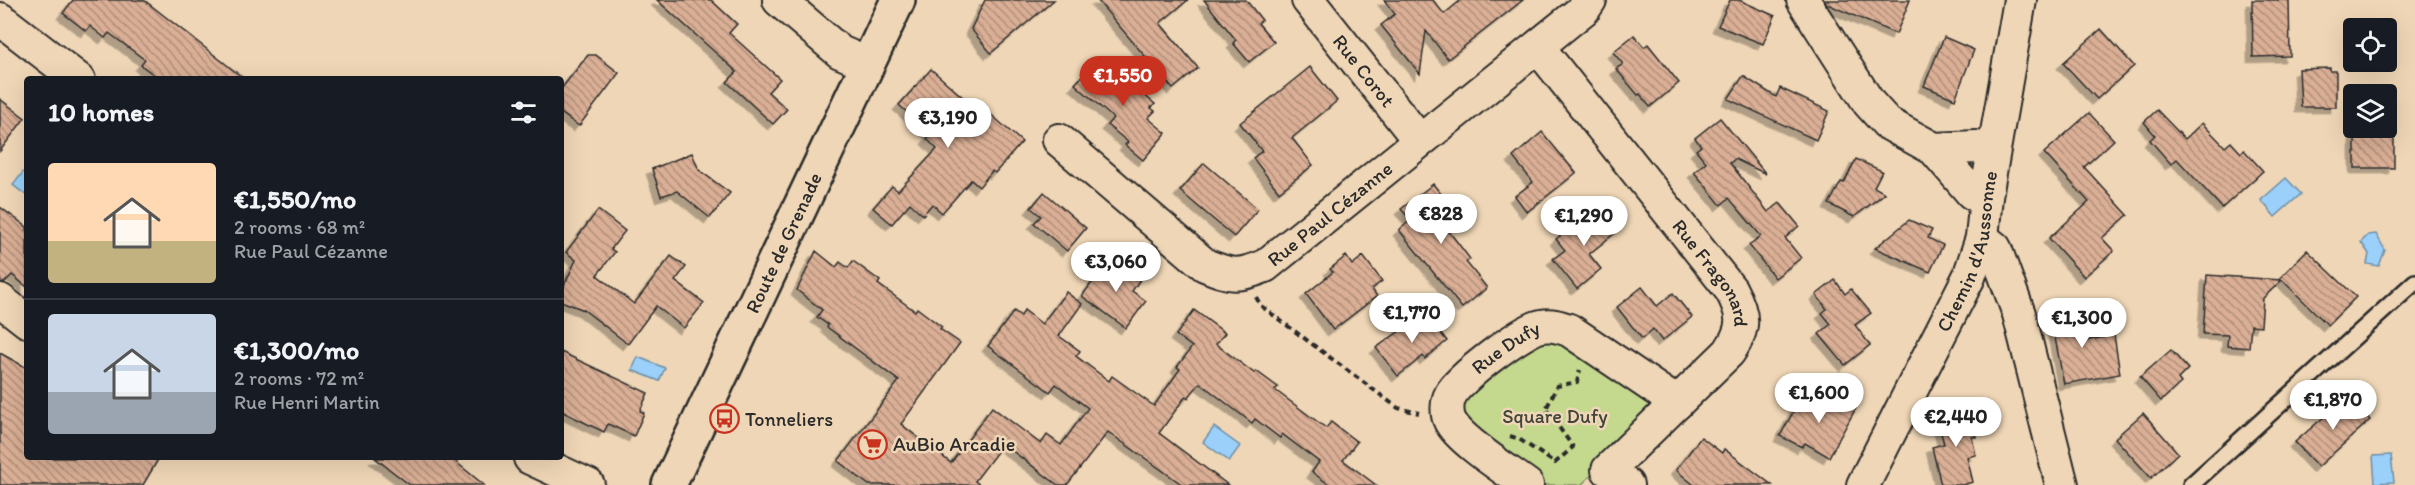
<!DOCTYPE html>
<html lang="en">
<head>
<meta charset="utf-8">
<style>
  :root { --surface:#171b24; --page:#242831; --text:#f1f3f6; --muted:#9ea1a6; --line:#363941; --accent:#c8321e }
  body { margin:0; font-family:Itim,sans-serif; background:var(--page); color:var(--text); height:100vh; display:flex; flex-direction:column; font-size:22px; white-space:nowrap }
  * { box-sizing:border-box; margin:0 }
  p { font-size:20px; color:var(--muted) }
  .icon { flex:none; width:33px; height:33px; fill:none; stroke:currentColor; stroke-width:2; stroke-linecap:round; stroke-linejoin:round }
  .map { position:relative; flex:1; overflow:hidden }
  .side { position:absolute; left:24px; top:76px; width:540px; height:384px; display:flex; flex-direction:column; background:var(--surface); border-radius:6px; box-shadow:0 6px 24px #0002 }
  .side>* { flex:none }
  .controls { position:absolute; left:2343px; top:18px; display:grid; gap:12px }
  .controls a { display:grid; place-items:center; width:54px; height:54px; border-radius:6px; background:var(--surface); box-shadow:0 6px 24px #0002; font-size:30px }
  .price { position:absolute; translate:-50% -51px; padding:0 14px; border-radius:21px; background:#fff; color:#222; font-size:20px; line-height:39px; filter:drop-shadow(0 2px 3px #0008) }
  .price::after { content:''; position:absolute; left:50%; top:36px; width:18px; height:14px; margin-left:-9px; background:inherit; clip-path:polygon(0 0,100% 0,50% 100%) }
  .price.active { background:var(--accent); color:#fff }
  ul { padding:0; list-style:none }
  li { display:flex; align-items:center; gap:18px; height:150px; padding:0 24px }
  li+li { border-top:2px solid var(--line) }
  li span { display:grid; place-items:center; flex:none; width:168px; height:120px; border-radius:6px; color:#555 }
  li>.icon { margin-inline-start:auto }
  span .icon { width:72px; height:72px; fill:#fffc; stroke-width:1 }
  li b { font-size:26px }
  h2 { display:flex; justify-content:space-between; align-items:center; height:72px; padding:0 24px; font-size:26px }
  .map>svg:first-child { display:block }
</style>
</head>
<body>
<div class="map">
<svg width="2415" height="485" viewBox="0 0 2415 485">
  <defs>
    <pattern id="building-back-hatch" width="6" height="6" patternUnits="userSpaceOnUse" patternTransform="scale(1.5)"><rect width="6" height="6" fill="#daaf95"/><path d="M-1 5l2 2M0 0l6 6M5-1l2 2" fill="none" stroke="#b18f7a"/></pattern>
    <filter id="shadow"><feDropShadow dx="-5.5" dy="5.5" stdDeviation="0" flood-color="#0004"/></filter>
  </defs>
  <rect width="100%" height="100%" fill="#efd6b6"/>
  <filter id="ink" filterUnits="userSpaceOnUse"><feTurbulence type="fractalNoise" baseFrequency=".0167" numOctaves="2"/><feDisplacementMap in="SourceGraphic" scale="12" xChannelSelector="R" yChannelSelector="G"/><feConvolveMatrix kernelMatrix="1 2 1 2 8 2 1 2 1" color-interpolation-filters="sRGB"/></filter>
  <g filter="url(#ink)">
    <polygon fill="#c5d98e" stroke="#78825c" stroke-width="1.5" points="1537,336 1560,339 1645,392 1652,416 1581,485 1535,485 1458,410 1459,401"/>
    <g fill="#9ad0f9" stroke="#6e8ea7" stroke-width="1.5">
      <polygon points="24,171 27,173 27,196 13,185"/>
      <polygon points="2286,178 2301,194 2275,217 2261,200"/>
      <polygon points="2376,234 2385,250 2379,266 2367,264 2369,254 2361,242 2368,235"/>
      <polygon points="638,357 665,368 659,381 632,370"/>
      <polygon points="1214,427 1240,446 1229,461 1203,442"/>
      <polygon points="2391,455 2394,482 2375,483 2373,456"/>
    </g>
    <g fill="url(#building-back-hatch)" stroke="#2b2b2b" stroke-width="1.5" filter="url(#shadow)">
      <polygon points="73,0 144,0 246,80 161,80 141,65 145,60 109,33 105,38 90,26 86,31 63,13"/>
      <polygon points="657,0 711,0 737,24 729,33 780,79 768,92 787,109 773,124 727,82 737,72"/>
      <polygon points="985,0 1054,0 991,53 971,29"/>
      <polygon points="1097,0 1188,0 1160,23 1198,68 1173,89"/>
      <polygon points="1204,0 1246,0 1262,20 1258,23 1274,42 1249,62 1233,43 1236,40"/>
      <polygon points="1384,0 1433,0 1444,14 1461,0 1523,0 1448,59 1426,31 1420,74 1381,25 1395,14"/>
      <polygon points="1730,0 1739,0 1775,16 1763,44 1718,26"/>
      <polygon points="1824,0 1910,0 1896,34 1827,4"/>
      <polygon points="2252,0 2289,0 2290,56 2253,57"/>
      <polygon points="2101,29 2134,66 2097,99 2063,63"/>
      <polygon points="1634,35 1644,47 1648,44 1679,83 1650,107 1640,94 1638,95 1616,69 1623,64 1613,52"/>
      <polygon points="1944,37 1974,50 1955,99 1924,86"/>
      <polygon points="588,55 596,55 619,73 579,126 561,113 561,89"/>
      <polygon points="1099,58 1155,104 1151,108 1155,111 1148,118 1166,133 1143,160 1125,145 1128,142 1107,125 1113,118 1075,84"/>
      <polygon points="1310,67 1337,101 1292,138 1313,165 1279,192 1253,158 1262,151 1240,123"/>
      <polygon points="2330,68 2330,71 2336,71 2336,107 2301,107 2299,69"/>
      <polygon points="931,69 982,114 986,110 1022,142 995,173 992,171 979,187 971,180 942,213 932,204 923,215 910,203 892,224 873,208 892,186 898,191 937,149 927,139 931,134 899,105"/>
      <polygon points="1743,76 1776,97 1780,88 1829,111 1816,140 1728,99"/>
      <polygon points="0,99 25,118 0,151"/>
      <polygon points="2157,110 2185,139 2202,123 2225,147 2231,142 2241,153 2244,150 2263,171 2222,208 2177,159 2171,164 2150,140 2155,135 2144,122"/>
      <polygon points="2089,113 2114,140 2084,167 2128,215 2102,238 2114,251 2084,277 2049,238 2089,202 2044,153"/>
      <polygon points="1720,118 1766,174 1735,159 1730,163 1768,212 1780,203 1799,226 1785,238 1801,258 1775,278 1749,245 1761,236 1729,198 1721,205 1694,172 1706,162 1696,150 1701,146 1695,138"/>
      <polygon points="2391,129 2391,135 2394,135 2394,168 2355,168 2355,130"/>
      <polygon points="1542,132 1576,173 1527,212 1515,196 1533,182 1513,157"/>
      <polygon points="692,153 699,170 730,193 710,218 677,191 661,196 652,169"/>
      <polygon points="1856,159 1882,171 1874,187 1885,193 1854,217 1829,204 1841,182 1844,183"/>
      <polygon points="1204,163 1258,209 1234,237 1180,191"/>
      <polygon points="1433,184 1459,216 1445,226 1470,259 1466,262 1487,288 1462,308 1399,230 1411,220 1401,209"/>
      <polygon points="1044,192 1086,228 1067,251 1034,223 1041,216 1031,208"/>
      <polygon points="0,207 27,227 27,287 12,275 4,283 0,282"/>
      <polygon points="598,210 625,231 611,249 615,252 597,275 634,304 671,256 686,267 675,281 704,303 684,328 656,306 628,344 584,310 561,301 561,292 576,260 566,252"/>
      <polygon points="1606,210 1621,228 1589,254 1601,269 1577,289 1553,259 1565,250 1556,239 1586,214 1591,221"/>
      <polygon points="1909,220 1932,230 1928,238 1943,245 1930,272 1875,248"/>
      <polygon points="2307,250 2356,297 2328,325 2282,280 2263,298 2261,326 2251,325 2249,348 2227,346 2228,335 2203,334 2207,275 2282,280 2280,278"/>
      <polygon points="816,251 836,267 840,262 848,268 853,261 880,281 878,284 915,311 917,308 942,327 940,329 960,343 901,424 951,463 992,407 1041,444 1047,435 1061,445 1088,408 1056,384 1050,392 988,346 1014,311 1021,316 1024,310 1042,324 1066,292 1082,304 1059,336 1080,351 1076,356 1109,381 1112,376 1154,406 1180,369 1177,367 1192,347 1176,335 1194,310 1225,333 1216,344 1254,373 1256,371 1278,387 1275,390 1326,428 1331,422 1357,442 1343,460 1376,485 1330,485 1312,472 1319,462 1282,434 1280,438 1255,419 1252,423 1200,383 1188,398 1186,396 1159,433 1228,485 1183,485 1108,432 1067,485 1058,485 1003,444 975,481 980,485 869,485 838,461 899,381 827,327 828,325 817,317 822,310 797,290"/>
      <polygon points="1346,256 1352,265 1363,256 1382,281 1372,289 1377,296 1333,330 1306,294 1333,272 1330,269"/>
      <polygon points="1108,261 1117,269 1122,262 1142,277 1132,291 1146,301 1126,328 1082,296"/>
      <polygon points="1835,280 1845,294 1851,289 1871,313 1855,325 1870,345 1845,365 1819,334 1831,324 1822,313 1827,309 1816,295"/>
      <polygon points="1642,287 1657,306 1673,293 1692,317 1662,341 1653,329 1642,339 1617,307"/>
      <polygon points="2072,303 2080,342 2114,335 2120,374 2064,384 2049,307"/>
      <polygon points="1425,313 1447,341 1425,359 1423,356 1398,376 1376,348"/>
      <polygon points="2171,350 2188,369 2178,379 2181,383 2161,401 2140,377"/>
      <polygon points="561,352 648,393 640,411 644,413 634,436 608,424 604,432 561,411"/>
      <polygon points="0,353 27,368 27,458 159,458 143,485 0,485"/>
      <polygon points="1833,395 1856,408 1829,457 1805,443 1802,447 1780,436 1801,398 1818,407 1821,402 1826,406"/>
      <polygon points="2348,396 2370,420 2318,467 2295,442"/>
      <polygon points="1968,405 1976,437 1972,437 1976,455 1967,457 1973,482 1962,485 1941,485 1932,447 1944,444 1940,429 1947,427 1943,411"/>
      <polygon points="2143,413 2178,453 2151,478 2115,438"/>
      <polygon points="1701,437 1722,453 1724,449 1772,485 1694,485 1676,470"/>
      <polygon points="375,458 451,458 484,485 410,485"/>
    </g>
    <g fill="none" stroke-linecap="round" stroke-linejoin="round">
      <defs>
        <polyline id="lane" points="2191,485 2415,282"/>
        <g id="street">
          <polyline points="779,0 840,52 868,64"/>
          <path id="s1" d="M 1308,0 L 1419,140"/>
          <polyline points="1803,0 1869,103 1887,123 1934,149 1972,193 1986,196"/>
          <polyline points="0,19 79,80"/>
          <path id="s2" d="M 1538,47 L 1731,290 C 1745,316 1745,328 1729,352 L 1608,470 L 1627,485"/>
          <path id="s3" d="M 1059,140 L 1205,265 C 1232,276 1238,277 1265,266 L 1584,9 L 1590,0"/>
          <polyline points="1934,149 1976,147 1993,150"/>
          <polyline points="1982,238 1995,248 2019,314 2062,485"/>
          <polyline points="0,300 27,321"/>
          <polyline points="530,458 588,485"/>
          <path id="s4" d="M 1527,485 C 1508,471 1459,440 1450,421 C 1446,413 1447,401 1451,394 C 1459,378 1525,328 1542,326 C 1552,324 1560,327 1569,330 L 1677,403"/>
          <path id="s5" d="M 1863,485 L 1969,277 L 1982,238 L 1986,196 L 2020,0"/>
        </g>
        <g id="secondary">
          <path id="s6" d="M 669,485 L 898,0"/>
        </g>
      </defs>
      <use href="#lane" stroke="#2b2b2b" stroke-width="20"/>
      <use href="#street" stroke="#2b2b2b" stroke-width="36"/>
      <use href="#secondary" stroke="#2b2b2b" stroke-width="38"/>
      <g stroke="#2b2b2b" stroke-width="4" stroke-dasharray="6 4.5" stroke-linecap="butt">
        <polyline points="1256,297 1261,306 1398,408 1419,413"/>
        <polyline points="1510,436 1519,439 1555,463 1573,447 1546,409 1557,386 1577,382 1580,370"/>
      </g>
      <use href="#lane" stroke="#efd6b6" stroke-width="15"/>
      <use href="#street" stroke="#efd6b6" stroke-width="32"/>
      <use href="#secondary" stroke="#efd6b6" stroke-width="33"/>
    </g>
  </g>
  <defs>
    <symbol id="bus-ring" viewBox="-11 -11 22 22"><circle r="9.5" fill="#efd6b6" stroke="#c8321e" stroke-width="1.5"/><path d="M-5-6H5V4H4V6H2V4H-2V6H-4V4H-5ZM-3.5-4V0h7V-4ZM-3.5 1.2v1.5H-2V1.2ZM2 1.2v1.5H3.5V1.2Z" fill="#c8321e"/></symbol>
    <symbol id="supermarket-ring" viewBox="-11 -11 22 22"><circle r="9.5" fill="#efd6b6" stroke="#c8321e" stroke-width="1.5"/><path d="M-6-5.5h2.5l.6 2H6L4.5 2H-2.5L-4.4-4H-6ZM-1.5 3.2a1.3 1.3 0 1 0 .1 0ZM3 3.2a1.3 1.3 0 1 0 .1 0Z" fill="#c8321e"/></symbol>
  </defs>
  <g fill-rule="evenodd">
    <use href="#bus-ring" x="708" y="402" width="33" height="33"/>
    <use href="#supermarket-ring" x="856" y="428" width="33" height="33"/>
  </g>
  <g text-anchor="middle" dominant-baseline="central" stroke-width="5" stroke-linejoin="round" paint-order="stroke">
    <g font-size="20" fill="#2b2b2b" stroke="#efd6b6">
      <text stroke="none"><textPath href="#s1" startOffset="90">Rue Corot</textPath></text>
      <text stroke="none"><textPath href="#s3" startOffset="338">Rue Paul Cézanne</textPath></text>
      <text stroke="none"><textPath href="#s6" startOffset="268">Route de Grenade</textPath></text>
      <text stroke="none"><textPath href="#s5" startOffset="258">Chemin d'Aussonne</textPath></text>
      <text stroke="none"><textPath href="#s2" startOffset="286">Rue Fragonard</textPath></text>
      <text stroke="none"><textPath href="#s4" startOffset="201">Rue Dufy</textPath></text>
    </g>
    <g font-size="20" fill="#42453a" stroke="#efd6b6">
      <text x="1555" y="416">Square Dufy</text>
    </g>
    <g font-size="20" fill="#2b2b2b" stroke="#efd6b6" text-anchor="start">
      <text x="745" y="419">Tonneliers</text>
      <text x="893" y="444">AuBio Arcadie</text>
    </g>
  </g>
</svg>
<div class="controls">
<a><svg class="icon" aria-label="locate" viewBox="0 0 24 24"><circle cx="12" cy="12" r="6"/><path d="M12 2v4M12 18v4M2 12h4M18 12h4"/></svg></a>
<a><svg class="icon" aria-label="layers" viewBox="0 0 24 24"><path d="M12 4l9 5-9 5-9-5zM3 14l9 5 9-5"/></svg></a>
</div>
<b class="price active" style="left:1123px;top:107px">€1,550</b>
<b class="price" style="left:948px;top:149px">€3,190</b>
<b class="price" style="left:1441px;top:245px">€828</b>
<b class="price" style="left:1584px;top:247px">€1,290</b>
<b class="price" style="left:1116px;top:293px">€3,060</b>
<b class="price" style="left:1412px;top:344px">€1,770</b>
<b class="price" style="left:2082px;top:349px">€1,300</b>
<b class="price" style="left:1819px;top:424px">€1,600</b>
<b class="price" style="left:2333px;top:431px">€1,870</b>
<b class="price" style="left:1956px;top:448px">€2,440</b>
<section class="side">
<h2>10 homes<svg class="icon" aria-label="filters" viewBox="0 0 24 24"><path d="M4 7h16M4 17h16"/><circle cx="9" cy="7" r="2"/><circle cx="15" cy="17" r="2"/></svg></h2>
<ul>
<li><span style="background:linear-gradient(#ffd9b3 65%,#c2b280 0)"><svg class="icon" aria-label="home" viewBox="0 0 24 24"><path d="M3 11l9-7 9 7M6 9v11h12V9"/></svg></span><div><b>€1,550/mo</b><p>2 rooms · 68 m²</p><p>Rue Paul Cézanne</p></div></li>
<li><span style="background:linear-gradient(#c9d6e8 65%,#9aa5b1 0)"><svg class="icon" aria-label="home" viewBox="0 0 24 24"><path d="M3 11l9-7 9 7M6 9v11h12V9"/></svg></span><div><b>€1,300/mo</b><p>2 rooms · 72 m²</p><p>Rue Henri Martin</p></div></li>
</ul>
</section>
</div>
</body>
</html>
